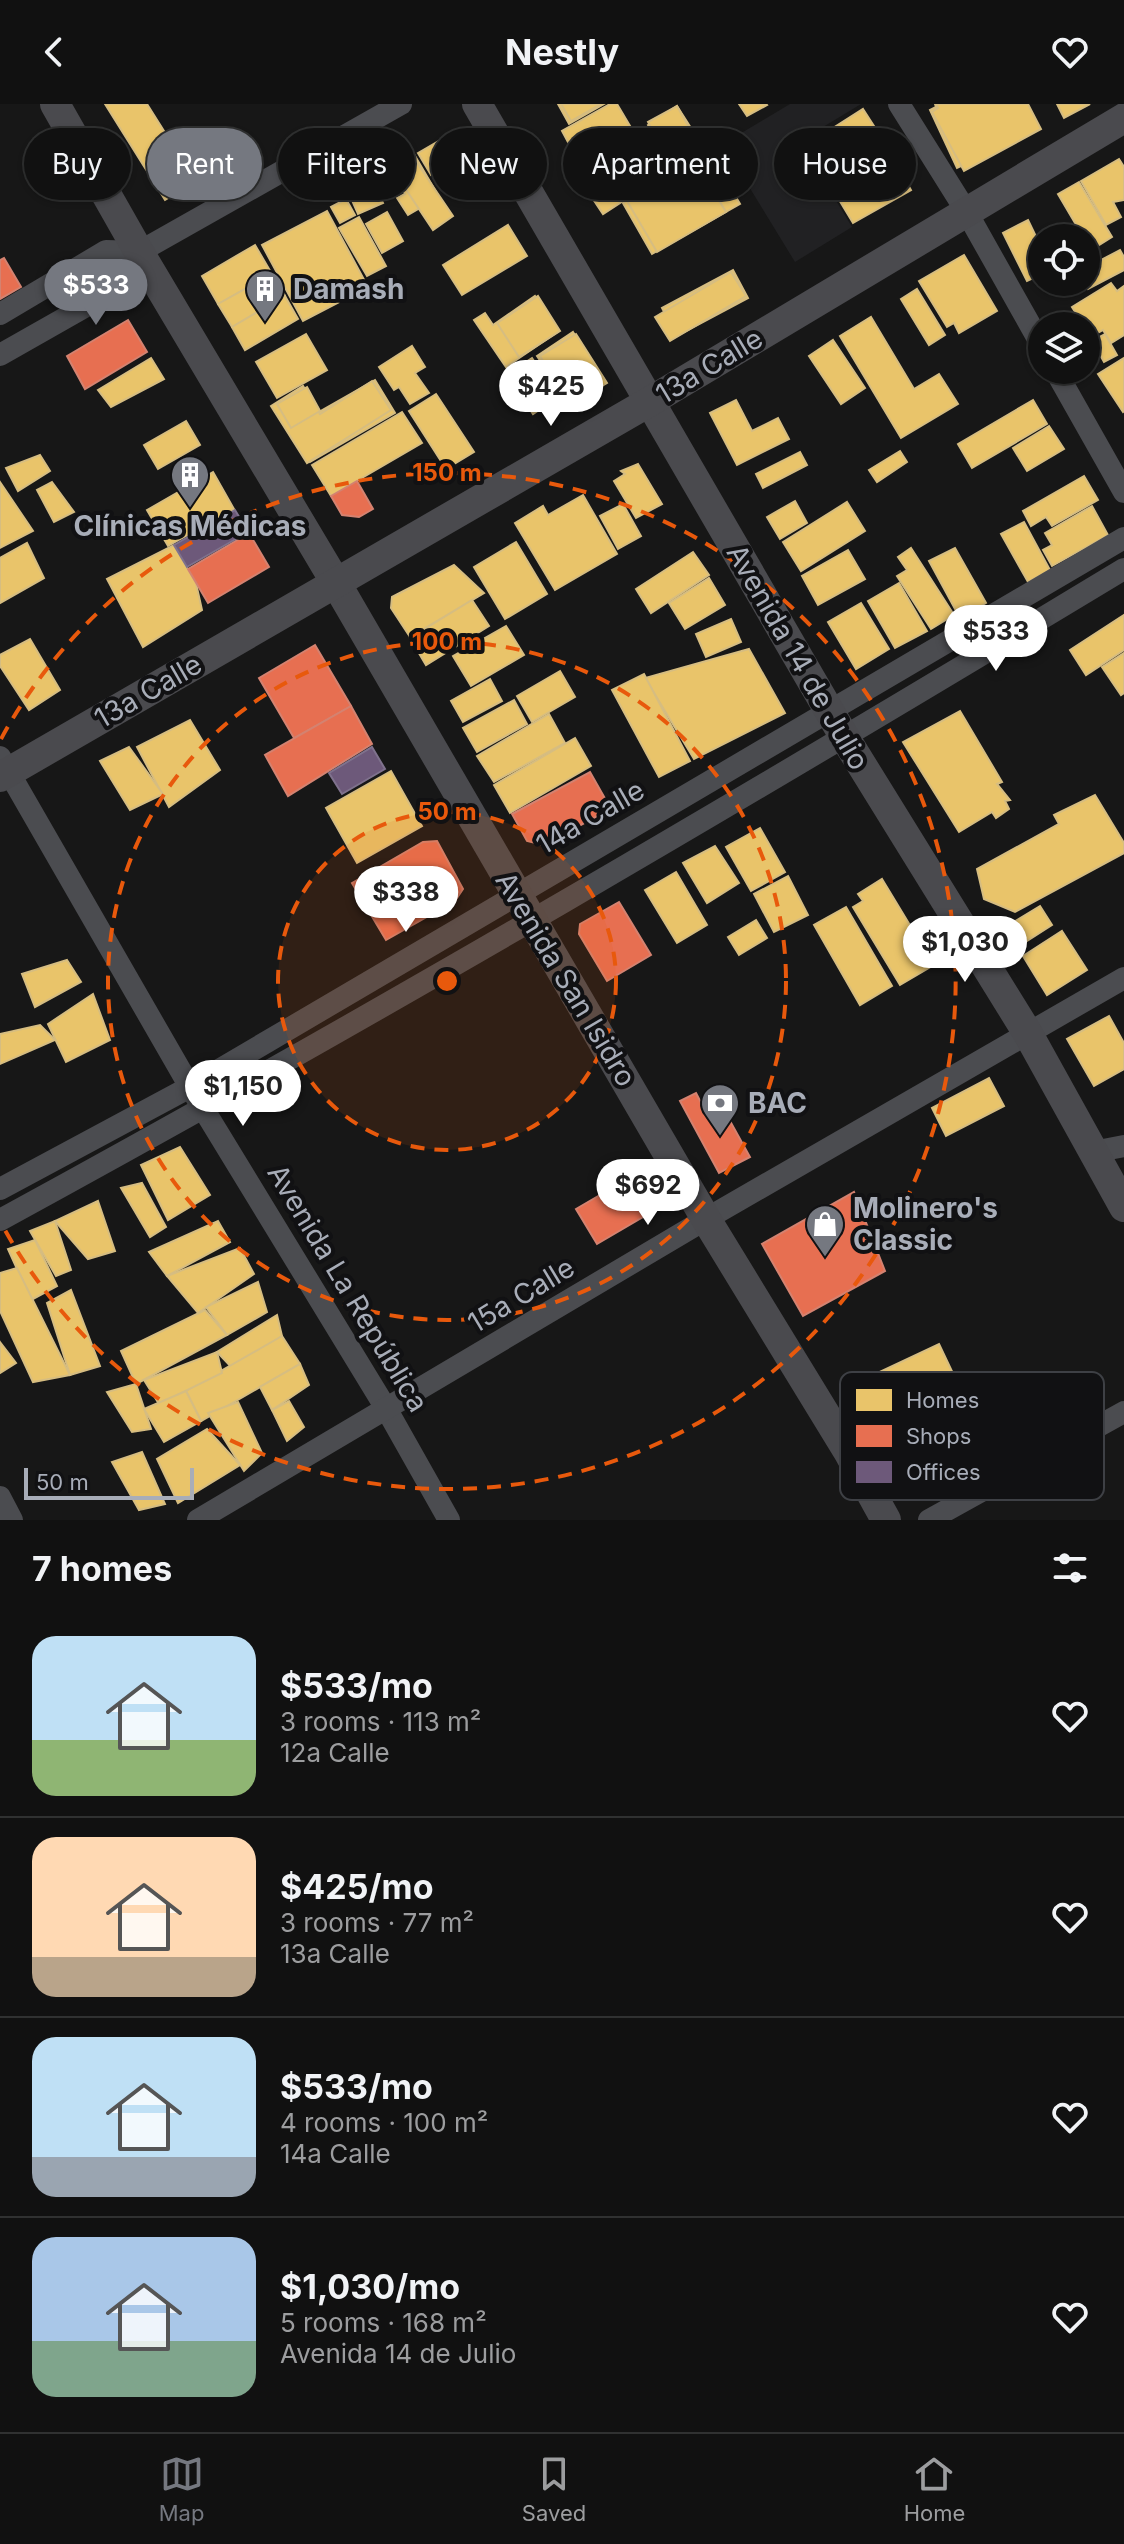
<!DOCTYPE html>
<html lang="en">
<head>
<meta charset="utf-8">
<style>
  :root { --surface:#111; --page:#1e1f1f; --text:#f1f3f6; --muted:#9c9d9f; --line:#303131; --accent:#757880 }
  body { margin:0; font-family:Inter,sans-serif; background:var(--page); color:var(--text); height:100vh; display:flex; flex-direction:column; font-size:30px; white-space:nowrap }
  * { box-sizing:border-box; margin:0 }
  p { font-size:26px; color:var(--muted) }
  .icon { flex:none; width:44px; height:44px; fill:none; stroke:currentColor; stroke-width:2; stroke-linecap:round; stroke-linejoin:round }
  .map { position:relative; height:1416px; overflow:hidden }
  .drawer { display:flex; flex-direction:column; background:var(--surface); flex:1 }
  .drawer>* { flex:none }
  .guide { position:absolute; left:24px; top:24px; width:1076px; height:72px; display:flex; gap:16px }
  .buttons { position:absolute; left:1028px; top:120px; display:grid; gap:16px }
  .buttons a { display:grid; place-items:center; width:72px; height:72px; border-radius:50%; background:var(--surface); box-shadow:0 2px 6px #0004,0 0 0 2px var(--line); font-size:40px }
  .scale { position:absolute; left:24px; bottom:20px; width:170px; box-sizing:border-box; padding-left:8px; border:4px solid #a8adb8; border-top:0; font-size:22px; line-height:28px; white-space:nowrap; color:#a8adb8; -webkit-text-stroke:6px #111113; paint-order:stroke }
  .price { position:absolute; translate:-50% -68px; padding:0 18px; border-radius:28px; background:#fff; color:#222; font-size:26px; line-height:52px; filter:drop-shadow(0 2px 4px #0008) }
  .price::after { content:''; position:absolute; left:50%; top:48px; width:24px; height:18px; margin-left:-12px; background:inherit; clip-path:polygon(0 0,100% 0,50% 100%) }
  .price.active { background:var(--accent); color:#fff }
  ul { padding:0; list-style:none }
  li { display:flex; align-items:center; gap:24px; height:200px; padding:0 32px }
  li+li { border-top:2px solid var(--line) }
  li span { display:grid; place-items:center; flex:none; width:224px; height:160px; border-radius:24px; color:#555 }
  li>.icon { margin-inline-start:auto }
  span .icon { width:96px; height:96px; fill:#fffc; stroke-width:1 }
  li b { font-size:34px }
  h2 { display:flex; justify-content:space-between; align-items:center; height:96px; padding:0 32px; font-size:34px }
  .chip { padding:0 28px; border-radius:36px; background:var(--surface); box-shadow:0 2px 6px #0004,0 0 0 2px var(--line); font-size:28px; line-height:72px }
  .chip.active { background:var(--accent); color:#fff }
  header { display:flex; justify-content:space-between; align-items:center; height:104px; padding:0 32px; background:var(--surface); font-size:36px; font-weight:700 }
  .tab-bar { display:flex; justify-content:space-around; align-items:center; height:112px; border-top:2px solid var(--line); background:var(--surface); font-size:22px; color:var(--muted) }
  .tab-bar a { display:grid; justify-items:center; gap:4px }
  .tab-bar .active { color:var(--accent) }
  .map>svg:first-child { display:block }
</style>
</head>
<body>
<header><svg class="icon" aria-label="back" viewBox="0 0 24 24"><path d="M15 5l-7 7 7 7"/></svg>Nestly<svg class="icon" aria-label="heart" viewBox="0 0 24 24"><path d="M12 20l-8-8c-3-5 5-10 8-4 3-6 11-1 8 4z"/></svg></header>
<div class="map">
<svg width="1124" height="1416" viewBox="0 0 1124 1416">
  <rect width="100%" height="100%" fill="#171717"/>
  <polygon fill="#212123" points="790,0 861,0 800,37 852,123 795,158 723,40"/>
  <g fill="#e9c46a" stroke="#d6bd81" stroke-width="2">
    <polygon points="105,0 147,0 196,78 165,96"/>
    <polygon points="558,0 604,0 569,20"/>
    <polygon points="561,0 601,0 571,17"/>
    <polygon points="610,0 617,0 630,22 576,53 562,27"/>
    <polygon points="739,0 766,0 767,1 747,12"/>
    <polygon points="935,0 1024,0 1036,27 957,64 930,6 936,3"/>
    <polygon points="936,0 1028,0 1041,25 964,67 932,8 938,4"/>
    <polygon points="1057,0 1090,0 1064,14"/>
    <polygon points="677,2 705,46 676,65 648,21"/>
    <polygon points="677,2 703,48 673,65 648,18"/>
    <polygon points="863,5 881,33 828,66 811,38"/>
    <polygon points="451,30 463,52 431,71 418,49"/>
    <polygon points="885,40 911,86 853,119 826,74"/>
    <polygon points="411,45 439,93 408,111 397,94 405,90 387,60"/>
    <polygon points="409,47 453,112 433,126 389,60"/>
    <polygon points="644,49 660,73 603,110 587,86"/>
    <polygon points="710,49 740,100 652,150 623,99"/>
    <polygon points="1119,55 1124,63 1124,96 1113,98 1121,113 1106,121 1081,77"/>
    <polygon points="695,57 726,108 657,148 627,97"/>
    <polygon points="1079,78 1112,133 1091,146 1058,90"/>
    <polygon points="375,83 383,99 358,110 351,94"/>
    <polygon points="346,95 355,111 340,119 331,103"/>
    <polygon points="327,107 368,183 303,217 262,141"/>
    <polygon points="387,108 403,137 382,149 366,120"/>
    <polygon points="359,113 386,162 367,172 339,124"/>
    <polygon points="1028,116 1042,145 1042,170 1027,177 1003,129"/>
    <polygon points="508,121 527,152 462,191 443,161"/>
    <polygon points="255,141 272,170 218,200 202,172"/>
    <polygon points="1120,146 1124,153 1124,166 1088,185 1084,178 1086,164"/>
    <polygon points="964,151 997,207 959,229 954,219 947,223 919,177"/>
    <polygon points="733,166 748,194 677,232 662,204"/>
    <polygon points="731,168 746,192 670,237 655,213"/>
    <polygon points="272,170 285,192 232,223 218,200"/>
    <polygon points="1111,179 1117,187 1124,182 1124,231 1111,239 1103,226 1091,233 1072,203"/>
    <polygon points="917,185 945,231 929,241 901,195"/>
    <polygon points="285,192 298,215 245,246 232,223"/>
    <polygon points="535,192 559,227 506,263 474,216 485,209 493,221"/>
    <polygon points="538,192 560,227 519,253 497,219"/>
    <polygon points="871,213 914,285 939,270 958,300 901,334 840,232"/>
    <polygon points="573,228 605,277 569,300 537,252"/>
    <polygon points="306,230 327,266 277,294 256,258"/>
    <polygon points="576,230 607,279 571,301 540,252"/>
    <polygon points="1105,230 1117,251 1104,258 1092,237"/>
    <polygon points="833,236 865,284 841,300 809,252"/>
    <polygon points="412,242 425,263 415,269 429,289 410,300 399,283 394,286 379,263"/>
    <polygon points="151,254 164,275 111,303 98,286"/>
    <polygon points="532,254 558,293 533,310 507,270"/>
    <polygon points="1124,254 1124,307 1123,308 1098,270"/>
    <polygon points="375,276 395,309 310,358 291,324"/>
    <polygon points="372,277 391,306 307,359 271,302 303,282 320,310"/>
    <polygon points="307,283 320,307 291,324 277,300"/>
    <polygon points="436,290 474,348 446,365 409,307"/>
    <polygon points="736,296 752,327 778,314 789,335 737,361 710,309"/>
    <polygon points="1033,296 1047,320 972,364 958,340"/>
    <polygon points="402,308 422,339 331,392 312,361"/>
    <polygon points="186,317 200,341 158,365 144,341"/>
    <polygon points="1049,322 1064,345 1027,367 1013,344"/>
    <polygon points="900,347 907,358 877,378 869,366"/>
    <polygon points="800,348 807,361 763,384 756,370"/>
    <polygon points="40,351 50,367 18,387 6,364"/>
    <polygon points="638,360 662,400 636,414 614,377 625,370 621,367"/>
    <polygon points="213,368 234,405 168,442 147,406"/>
    <polygon points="1084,372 1098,396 1052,422 1046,413 1031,422 1023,407"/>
    <polygon points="0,378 33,427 0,444"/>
    <polygon points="52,378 74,408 54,418 37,386"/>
    <polygon points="583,391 617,450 555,486 515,419 543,402 548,411"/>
    <polygon points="795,397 807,419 780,435 767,413"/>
    <polygon points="847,398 865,427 801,467 783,438"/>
    <polygon points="623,400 641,432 618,445 600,412"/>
    <polygon points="1092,402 1108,431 1052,462 1043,446 1052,441 1045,429"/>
    <polygon points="1024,418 1050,466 1028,478 1001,430"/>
    <polygon points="516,438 547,490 505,515 474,463"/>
    <polygon points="27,439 44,474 0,499 0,454"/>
    <polygon points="174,441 196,479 202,506 143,543 107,475"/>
    <polygon points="911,444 954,511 931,525 897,472 907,466 898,453"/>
    <polygon points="955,444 986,499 960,514 929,457"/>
    <polygon points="848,446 865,475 818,501 802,472"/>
    <polygon points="693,448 709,471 651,509 636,485"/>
    <polygon points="454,461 484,489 410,533 391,504 392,493"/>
    <polygon points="709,474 725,501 685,525 669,499"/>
    <polygon points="899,479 927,527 895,544 868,497"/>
    <polygon points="472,496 489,522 426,561 410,534"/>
    <polygon points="861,499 889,545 856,565 828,518"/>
    <polygon points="1124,511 1124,546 1086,571 1070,546"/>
    <polygon points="731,515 741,538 706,553 696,530"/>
    <polygon points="506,522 524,551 471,582 453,552"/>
    <polygon points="30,535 60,586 29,606 0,562 0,551"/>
    <polygon points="749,545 785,609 694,655 645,574"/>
    <polygon points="1124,549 1124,589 1121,591 1102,563"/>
    <polygon points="560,567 575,593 532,618 517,592"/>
    <polygon points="644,570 690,657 659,673 612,586"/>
    <polygon points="490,575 502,597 463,618 451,597"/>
    <polygon points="514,596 527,620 477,648 463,624"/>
    <polygon points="960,607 1002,678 997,680 1010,696 1005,697 1009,705 996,714 992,708 959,728 903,638"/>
    <polygon points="549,610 565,639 494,678 477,652"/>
    <polygon points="190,616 220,666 169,703 137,643"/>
    <polygon points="575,634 591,662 510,709 494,681"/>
    <polygon points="129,643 163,690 130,706 100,657"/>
    <polygon points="391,667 422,722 357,759 326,704"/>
    <polygon points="1095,691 1124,739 1124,749 1015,808 984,795 977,765 1059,720 1054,711"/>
    <polygon points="760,724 785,768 751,787 726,743"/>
    <polygon points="715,742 739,779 707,799 683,759"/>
    <polygon points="676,768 707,821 677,839 645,786"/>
    <polygon points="788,772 808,811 774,828 754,790"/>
    <polygon points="882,775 934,861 900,881 853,803 863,797 858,790"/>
    <polygon points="1040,802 1052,821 1019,842 1007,822"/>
    <polygon points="846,803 892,882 860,901 814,821"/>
    <polygon points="756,816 767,834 739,851 728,833"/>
    <polygon points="1062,827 1087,866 1047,891 1023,852"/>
    <polygon points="67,856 81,878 35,903 22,870"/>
    <polygon points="93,890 110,936 66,958 48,920"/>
    <polygon points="1109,912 1124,939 1124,965 1094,982 1067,935"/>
    <polygon points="40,921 55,936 0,960 0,930"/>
    <polygon points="989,974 1004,1002 946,1032 932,1004"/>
    <polygon points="180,1043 210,1091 168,1116 141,1061"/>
    <polygon points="142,1079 166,1123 150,1133 121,1084"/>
    <polygon points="98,1097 115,1147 88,1155 55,1117"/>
    <polygon points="55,1117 71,1166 56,1172 30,1127"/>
    <polygon points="218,1117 230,1138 167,1172 149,1148"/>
    <polygon points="35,1136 57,1182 31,1196 8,1145"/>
    <polygon points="240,1144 254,1170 198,1209 167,1172"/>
    <polygon points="17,1164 70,1271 33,1278 0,1207 0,1169"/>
    <polygon points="258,1178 267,1208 227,1231 206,1203"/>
    <polygon points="71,1186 100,1262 70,1271 47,1199"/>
    <polygon points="205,1206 227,1231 136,1280 121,1247"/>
    <polygon points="277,1211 282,1232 234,1266 217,1248"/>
    <polygon points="282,1232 300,1260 201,1317 186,1287"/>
    <polygon points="0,1238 16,1259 0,1269"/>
    <polygon points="939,1240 958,1280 888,1312 869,1273"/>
    <polygon points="217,1248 222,1269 159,1300 144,1276"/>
    <polygon points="300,1260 309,1281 272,1306 260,1283"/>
    <polygon points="136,1280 151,1325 132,1328 107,1288"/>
    <polygon points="186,1287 201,1317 164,1338 144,1305"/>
    <polygon points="289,1297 304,1323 287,1337 272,1306"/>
    <polygon points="238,1298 262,1349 244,1367 208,1309"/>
    <polygon points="207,1325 240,1361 178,1399 157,1355"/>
    <polygon points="142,1348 165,1400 139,1406 112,1358"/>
  </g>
  <g fill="#e76f51" stroke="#d48270" stroke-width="2">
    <polygon points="4,154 21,183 0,195 0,156"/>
    <polygon points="128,216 147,248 85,285 67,252"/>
    <polygon points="357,377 373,405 359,413 342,411 331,392"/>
    <polygon points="249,429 269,463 208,499 188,465"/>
    <polygon points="315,541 351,602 294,634 259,574"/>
    <polygon points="351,602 372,640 288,692 265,651"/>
    <polygon points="590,668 611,705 543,741 527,737 512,710"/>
    <polygon points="437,737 463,785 455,797 386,836 352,779 423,738"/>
    <polygon points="619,798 651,851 607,877 579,830 580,820"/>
    <polygon points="696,989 709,1014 724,1006 750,1053 719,1069 680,997"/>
    <polygon points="629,1074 650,1109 597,1140 576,1105"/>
    <polygon points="854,1088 885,1167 803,1212 762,1140"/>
  </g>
  <g fill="#6d597a" stroke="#7f728d" stroke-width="2">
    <polygon points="235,406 248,428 187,463 174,441"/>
    <polygon points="372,643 385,665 342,690 329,669"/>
  </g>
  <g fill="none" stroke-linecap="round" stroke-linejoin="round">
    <g stroke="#4b4c50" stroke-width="22">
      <polyline points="899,0 966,107 1042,242"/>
      <polyline points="0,210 106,147 139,148 401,0"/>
      <polyline points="0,251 125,180 139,148"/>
      <polyline points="1055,266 1124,388"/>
      <polyline points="0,653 190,983 387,1306 449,1416"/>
      <polyline points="1093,1048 1124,1042"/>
      <polyline points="0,1085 190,983 1124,434"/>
      <path d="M 0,1116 C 380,909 753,689 1124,465"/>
      <polyline points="0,1393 12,1416"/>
      <polyline points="198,1416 706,1115 1124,874"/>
      <polyline points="929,1416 1124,1308"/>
    </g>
    <g stroke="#4a4a4e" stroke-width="30">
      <polyline points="55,0 139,148 336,479 706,1115 849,1349 886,1416"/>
      <polyline points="477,0 845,634 1027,928 1124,1103"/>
      <polyline points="0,673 649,298 1124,14"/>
    </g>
  </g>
  <circle cx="447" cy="877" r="169" fill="#e8590c" fill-opacity=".12"/>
  <g fill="none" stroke="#e8590c" stroke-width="4" stroke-dasharray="14 10">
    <circle cx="447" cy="877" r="169"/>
    <circle cx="447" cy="877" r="339"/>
    <path d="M1 635A508 508 0 1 1 1 1119"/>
  </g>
  <defs>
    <symbol id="building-pin" viewBox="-11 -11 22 30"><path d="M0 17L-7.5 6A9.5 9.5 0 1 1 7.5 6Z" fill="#757880" stroke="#111113"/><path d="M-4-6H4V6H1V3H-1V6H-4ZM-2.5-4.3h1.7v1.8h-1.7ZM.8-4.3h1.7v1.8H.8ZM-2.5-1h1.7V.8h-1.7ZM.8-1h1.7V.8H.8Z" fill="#fff"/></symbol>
    <symbol id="bank-pin" viewBox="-11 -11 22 30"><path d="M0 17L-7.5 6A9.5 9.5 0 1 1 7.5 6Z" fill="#757880" stroke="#111113"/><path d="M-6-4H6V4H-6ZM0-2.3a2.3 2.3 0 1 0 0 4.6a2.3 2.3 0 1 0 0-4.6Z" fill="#fff"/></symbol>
    <symbol id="shop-pin" viewBox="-11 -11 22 30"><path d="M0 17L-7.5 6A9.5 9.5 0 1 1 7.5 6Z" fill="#757880" stroke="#111113"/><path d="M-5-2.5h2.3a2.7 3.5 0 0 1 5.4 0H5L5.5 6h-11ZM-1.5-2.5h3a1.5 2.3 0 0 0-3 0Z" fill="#fff"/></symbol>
  </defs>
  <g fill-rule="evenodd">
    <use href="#building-pin" x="243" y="163" width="44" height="60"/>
    <use href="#building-pin" x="168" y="349" width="44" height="60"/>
    <use href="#bank-pin" x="698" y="977" width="44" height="60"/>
    <use href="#shop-pin" x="803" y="1098" width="44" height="60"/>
  </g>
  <g text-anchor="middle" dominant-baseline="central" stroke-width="8" stroke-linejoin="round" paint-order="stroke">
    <g font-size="28" font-weight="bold" fill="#a8adb8" stroke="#111113" text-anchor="start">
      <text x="293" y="185">Damash</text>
      <text x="190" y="422" text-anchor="middle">Clínicas Médicas</text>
      <text x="748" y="999">BAC</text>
      <text x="853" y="1104">Molinero's<tspan x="853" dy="32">Classic</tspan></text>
    </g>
    <g font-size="28" fill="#a8adb8" stroke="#111113">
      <text transform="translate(709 262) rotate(-31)">13a Calle</text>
      <text transform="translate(798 553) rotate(60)">Avenida 14 de Julio</text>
      <text transform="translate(148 587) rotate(-30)">13a Calle</text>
      <text transform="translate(590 713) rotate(-30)">14a Calle</text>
      <text transform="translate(566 875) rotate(59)">Avenida San Isidro</text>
      <text transform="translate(348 1184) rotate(59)">Avenida La República</text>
      <text transform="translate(521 1191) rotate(-31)">15a Calle</text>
    </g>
  </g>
  <rect x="840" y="1268" width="264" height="128" rx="12" fill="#111113" stroke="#3e4045" stroke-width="2"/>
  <rect x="856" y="1285" width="36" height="22" fill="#e9c46a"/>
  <rect x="856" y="1321" width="36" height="22" fill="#e76f51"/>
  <rect x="856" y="1357" width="36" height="22" fill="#6d597a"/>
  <g font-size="22" fill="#a8adb8">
    <text x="906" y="1304">Homes</text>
    <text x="906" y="1340">Shops</text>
    <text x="906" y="1376">Offices</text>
  </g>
  <circle cx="447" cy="877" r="12" fill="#e8590c" stroke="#111113" stroke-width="4"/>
  <g font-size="24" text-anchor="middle" font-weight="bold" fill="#e8590c" stroke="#111113" stroke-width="8" stroke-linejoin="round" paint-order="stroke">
    <text x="447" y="377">150 m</text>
    <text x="447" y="546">100 m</text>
    <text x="447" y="716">50 m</text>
  </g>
</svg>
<div class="buttons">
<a><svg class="icon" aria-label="locate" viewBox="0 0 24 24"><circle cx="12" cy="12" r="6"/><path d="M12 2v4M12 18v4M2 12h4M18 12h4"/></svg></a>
<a><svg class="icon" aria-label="layers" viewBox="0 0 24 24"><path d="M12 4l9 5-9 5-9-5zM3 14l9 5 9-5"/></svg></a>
</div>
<div class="scale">50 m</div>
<b class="price active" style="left:96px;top:223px">$533</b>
<b class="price" style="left:551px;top:324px">$425</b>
<b class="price" style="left:996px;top:569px">$533</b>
<b class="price" style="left:406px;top:830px">$338</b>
<b class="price" style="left:965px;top:880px">$1,030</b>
<b class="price" style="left:243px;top:1024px">$1,150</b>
<b class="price" style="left:648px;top:1123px">$692</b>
<div class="guide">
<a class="chip">Buy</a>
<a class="chip active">Rent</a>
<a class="chip">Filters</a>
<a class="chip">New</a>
<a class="chip">Apartment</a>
<a class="chip">House</a>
</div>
</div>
<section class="drawer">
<h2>7 homes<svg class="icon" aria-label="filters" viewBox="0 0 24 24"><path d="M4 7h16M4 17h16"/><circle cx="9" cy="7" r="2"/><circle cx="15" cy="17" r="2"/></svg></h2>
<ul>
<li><span style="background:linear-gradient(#bfe0f5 65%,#8fb573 0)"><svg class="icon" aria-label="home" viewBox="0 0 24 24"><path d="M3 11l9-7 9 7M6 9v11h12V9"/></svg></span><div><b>$533/mo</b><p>3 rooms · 113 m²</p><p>12a Calle</p></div><svg class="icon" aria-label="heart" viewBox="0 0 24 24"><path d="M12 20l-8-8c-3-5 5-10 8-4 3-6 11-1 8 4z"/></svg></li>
<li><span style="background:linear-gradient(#ffd9b3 75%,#b9a48a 0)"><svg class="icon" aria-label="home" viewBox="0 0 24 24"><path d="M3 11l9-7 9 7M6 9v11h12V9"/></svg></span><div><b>$425/mo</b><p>3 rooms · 77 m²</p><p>13a Calle</p></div><svg class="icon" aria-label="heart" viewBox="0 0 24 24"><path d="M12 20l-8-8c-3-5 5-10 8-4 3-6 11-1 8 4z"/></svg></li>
<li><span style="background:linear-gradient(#bfe0f5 75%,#9aa5b1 0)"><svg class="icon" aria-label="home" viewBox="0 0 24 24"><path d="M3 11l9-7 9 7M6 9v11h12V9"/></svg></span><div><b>$533/mo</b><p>4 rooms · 100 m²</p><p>14a Calle</p></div><svg class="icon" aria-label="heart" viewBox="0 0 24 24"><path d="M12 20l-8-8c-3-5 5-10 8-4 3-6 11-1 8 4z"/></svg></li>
<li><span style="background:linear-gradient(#a9c7e8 65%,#7fa58c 0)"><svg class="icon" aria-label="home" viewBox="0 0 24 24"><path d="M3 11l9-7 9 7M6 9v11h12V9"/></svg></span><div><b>$1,030/mo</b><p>5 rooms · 168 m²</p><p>Avenida 14 de Julio</p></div><svg class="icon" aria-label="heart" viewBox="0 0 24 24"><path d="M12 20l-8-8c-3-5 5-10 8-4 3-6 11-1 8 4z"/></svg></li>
</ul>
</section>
<nav class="tab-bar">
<a class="active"><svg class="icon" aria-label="map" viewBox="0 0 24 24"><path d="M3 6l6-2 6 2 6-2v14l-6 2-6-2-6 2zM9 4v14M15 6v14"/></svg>Map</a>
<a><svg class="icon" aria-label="saved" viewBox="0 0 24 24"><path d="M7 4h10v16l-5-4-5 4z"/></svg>Saved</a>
<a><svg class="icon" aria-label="home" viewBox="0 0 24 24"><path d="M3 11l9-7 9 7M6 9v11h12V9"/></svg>Home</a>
</nav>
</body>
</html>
